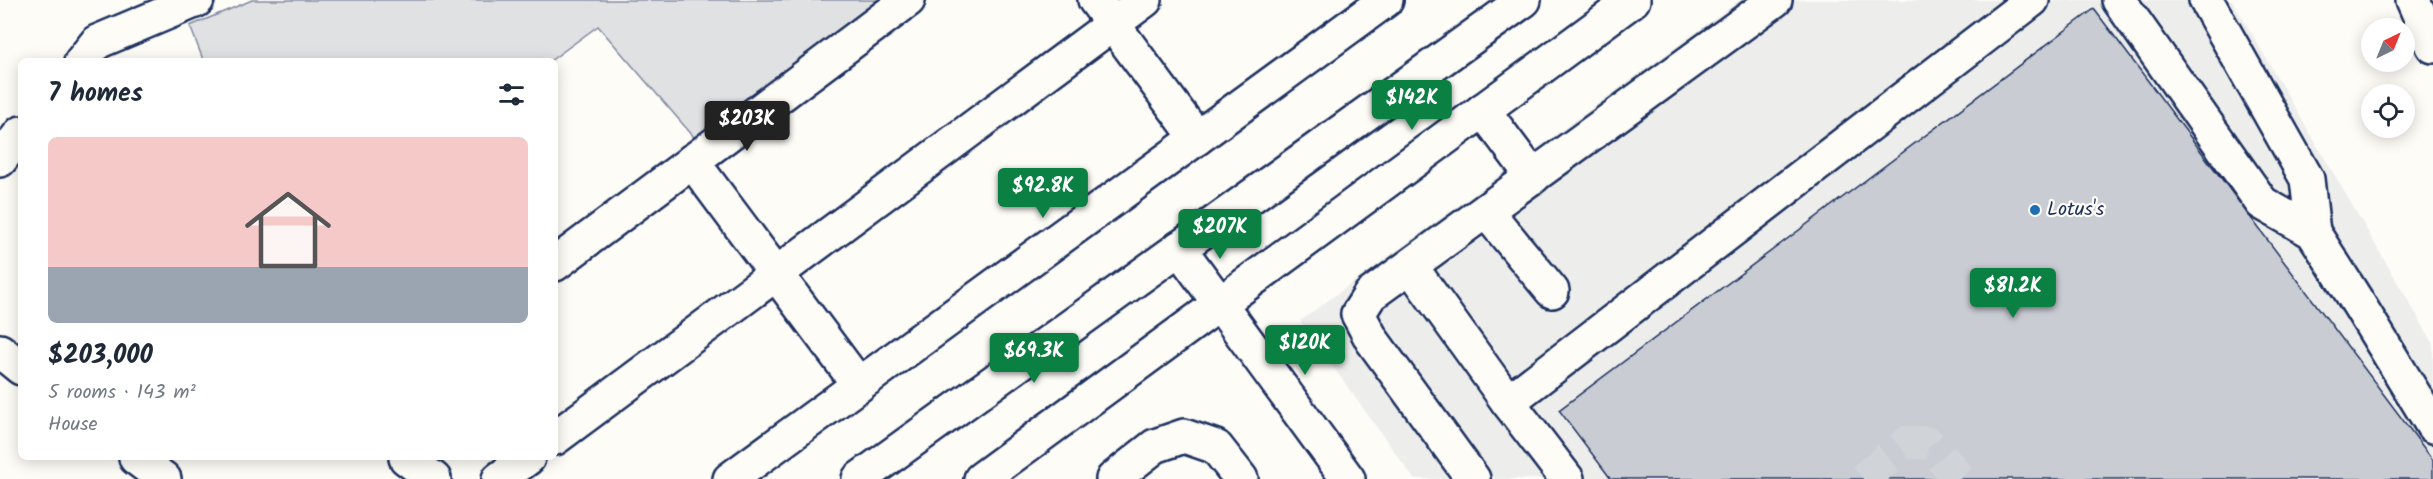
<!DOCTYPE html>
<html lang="en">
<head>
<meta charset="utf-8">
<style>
  :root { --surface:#fff; --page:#f6f6f7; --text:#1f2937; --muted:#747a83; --accent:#0b8043 }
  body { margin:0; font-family:Kalam,sans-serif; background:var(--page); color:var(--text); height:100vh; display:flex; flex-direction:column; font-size:22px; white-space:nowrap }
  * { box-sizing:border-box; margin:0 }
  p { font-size:20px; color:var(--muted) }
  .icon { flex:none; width:33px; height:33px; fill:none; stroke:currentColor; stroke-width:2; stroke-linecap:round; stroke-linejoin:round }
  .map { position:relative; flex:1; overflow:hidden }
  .side { position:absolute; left:18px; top:58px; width:540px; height:402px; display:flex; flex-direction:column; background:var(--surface); border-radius:9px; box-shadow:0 3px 15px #0003 }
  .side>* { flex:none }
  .needle { width:39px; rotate:43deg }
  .controls { position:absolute; left:2361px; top:18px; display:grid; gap:12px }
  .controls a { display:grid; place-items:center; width:54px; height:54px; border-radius:50%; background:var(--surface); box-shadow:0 3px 15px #0003; font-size:30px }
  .price { position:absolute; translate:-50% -51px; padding:0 14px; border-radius:6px; background:var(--accent); color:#fff; font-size:20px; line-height:39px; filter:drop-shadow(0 2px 3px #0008) }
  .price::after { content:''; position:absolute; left:50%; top:36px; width:18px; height:14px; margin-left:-9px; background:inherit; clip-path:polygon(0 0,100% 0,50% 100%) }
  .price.selected { background:#222; color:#fff }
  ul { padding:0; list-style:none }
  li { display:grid; align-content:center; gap:12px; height:318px; padding:0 30px }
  li span { display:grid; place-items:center; height:186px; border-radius:9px; color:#555 }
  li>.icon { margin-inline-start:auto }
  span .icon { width:108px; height:108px; fill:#fffc; stroke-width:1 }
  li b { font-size:26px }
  h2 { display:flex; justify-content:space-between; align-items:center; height:72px; padding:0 30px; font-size:26px }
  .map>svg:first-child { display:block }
</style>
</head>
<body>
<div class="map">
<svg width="2433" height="479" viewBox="0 0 2433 479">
  <rect width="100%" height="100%" fill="#fdfcf7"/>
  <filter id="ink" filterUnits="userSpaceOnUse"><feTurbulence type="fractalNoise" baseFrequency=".0167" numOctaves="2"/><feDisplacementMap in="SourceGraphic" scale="12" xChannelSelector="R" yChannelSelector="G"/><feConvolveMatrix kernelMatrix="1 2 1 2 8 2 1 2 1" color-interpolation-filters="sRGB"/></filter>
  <g filter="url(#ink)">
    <polygon fill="#edeeec" points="1740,0 2232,0 2433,343 2433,479 1414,479 1300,321"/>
    <polygon fill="#e0e1e3" stroke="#7e88a0" stroke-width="1.5" points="252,0 897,0 700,144 598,26 550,61 204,62 190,26"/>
    <polygon fill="#c9ccd3" stroke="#1b2f5e" stroke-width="1.5" points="2094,9 2433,460 2433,479 1611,479 1559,410"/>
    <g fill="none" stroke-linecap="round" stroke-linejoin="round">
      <polyline stroke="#d0d3d8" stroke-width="33" stroke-dasharray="33 16" stroke-linecap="butt" points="1863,479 1908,442 1928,443 1960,479"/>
      <defs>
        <g id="minor">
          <polyline points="1095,0 1197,138"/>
          <polyline points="2119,0 2262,203 2313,232 2358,303 2433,426"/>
          <polyline points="2206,0 2307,179 2313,232"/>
          <polyline points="81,62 97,42 197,0"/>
          <polyline points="1483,110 1533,177"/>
          <polyline points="0,160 21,133"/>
          <polyline points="692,161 859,385"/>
          <polyline points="1486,211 1552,291"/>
          <polyline points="1179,248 1348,479"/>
          <polyline points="555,264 908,0"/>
          <polyline points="1411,267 1508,402 1567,479"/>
          <polyline points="0,351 21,368"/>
          <polyline points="1508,402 2032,0"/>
          <polyline points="555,438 1145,0"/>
          <polyline points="136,458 164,479"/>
          <polyline points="406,458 434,479"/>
          <polyline points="499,479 528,458"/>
          <polyline points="730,479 1386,0"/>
          <polyline points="859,479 1524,0"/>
          <polyline points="981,479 1633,0"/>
          <polyline points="1113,479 1155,446 1184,436 1216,447 1241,479"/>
          <polyline points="1473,479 1372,340 1358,314 1370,295 1775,0"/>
        </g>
        <polyline id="major" points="2413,0 2433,46"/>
      </defs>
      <use href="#minor" stroke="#1b2f5e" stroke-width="38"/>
      <use href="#major" stroke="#1b2f5e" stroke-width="38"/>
      <use href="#minor" stroke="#fdfcf7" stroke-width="33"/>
      <use href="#major" stroke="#fdfcf7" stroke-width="33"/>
    </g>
  </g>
  <circle fill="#1f6fb2" stroke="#fdfcf7" stroke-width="2" cx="2035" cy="210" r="6"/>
  <g text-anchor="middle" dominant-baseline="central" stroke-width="4.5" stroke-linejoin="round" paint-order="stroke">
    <g font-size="20" fill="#1b2f5e" stroke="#fdfcf7" text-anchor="start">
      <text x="2047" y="210">Lotus's</text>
    </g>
  </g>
</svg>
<div class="controls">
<a><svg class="needle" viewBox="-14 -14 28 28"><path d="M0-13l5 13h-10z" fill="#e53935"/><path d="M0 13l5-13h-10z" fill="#747a83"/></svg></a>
<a><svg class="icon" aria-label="locate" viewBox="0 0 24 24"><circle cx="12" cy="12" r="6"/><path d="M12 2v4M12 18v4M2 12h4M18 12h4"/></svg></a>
</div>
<b class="price" style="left:1412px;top:131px">$142K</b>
<b class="price selected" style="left:747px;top:152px">$203K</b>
<b class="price" style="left:1043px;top:219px">$92.8K</b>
<b class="price" style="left:1220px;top:260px">$207K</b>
<b class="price" style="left:2013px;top:319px">$81.2K</b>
<b class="price" style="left:1305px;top:376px">$120K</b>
<b class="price" style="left:1034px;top:384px">$69.3K</b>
<section class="side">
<h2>7 homes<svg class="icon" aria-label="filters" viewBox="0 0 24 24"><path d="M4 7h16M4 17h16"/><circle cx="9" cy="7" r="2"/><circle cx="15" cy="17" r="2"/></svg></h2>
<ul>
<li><span style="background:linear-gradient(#f6c9c9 70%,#9aa5b1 0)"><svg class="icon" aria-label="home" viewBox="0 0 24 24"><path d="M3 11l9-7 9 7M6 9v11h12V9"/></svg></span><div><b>$203,000</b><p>5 rooms · 143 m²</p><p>House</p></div></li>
</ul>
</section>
</div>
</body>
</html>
